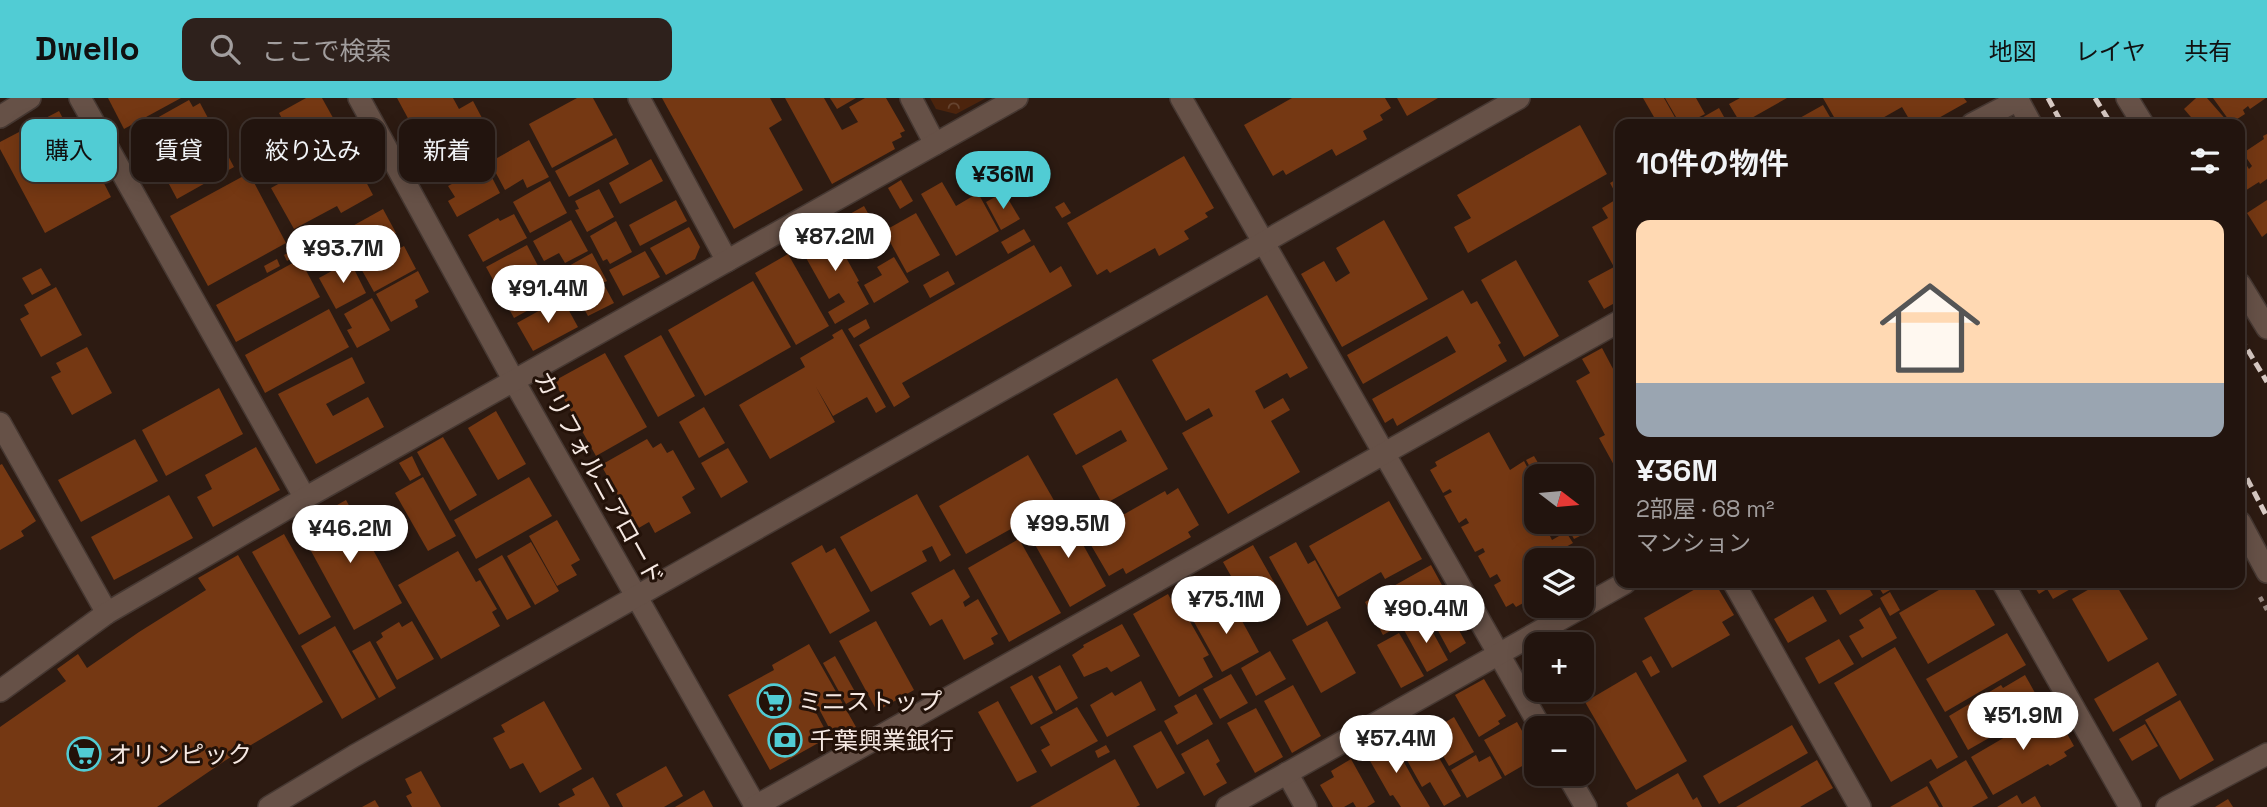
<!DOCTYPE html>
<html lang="ja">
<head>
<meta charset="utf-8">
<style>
  :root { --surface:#22140e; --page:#2e211c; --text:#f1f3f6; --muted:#a29e9e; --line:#3f332e; --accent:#51ccd4 }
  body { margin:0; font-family:"Space Grotesk","Noto Sans JP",sans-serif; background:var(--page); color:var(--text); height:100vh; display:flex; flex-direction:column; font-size:26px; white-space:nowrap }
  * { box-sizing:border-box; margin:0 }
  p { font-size:23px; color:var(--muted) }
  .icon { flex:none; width:38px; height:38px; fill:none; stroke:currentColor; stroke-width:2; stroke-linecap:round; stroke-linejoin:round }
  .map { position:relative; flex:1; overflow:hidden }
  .details { position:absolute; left:1615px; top:21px; width:630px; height:469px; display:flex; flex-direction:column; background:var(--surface); border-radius:14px; box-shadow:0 4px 18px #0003,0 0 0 2px var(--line) }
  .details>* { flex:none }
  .top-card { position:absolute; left:21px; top:21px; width:665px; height:63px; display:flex; gap:14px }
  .needle { width:46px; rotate:106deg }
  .tools { position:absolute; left:1524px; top:366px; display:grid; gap:14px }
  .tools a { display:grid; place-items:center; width:70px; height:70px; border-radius:14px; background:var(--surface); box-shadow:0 4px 18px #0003,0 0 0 2px var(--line); font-size:35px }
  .price { position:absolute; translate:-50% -60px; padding:0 16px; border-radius:24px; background:#fff; color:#222; font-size:23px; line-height:46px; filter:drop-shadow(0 2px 4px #0008) }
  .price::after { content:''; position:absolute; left:50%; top:42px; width:21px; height:16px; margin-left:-10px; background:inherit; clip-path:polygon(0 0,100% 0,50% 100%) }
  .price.current { background:var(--accent); color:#111 }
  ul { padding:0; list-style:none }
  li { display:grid; align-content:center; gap:14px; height:371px; padding:0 21px }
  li+li { border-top:2px solid var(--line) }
  li span { display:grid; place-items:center; height:217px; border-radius:14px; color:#555 }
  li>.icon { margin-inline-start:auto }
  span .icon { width:126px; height:126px; fill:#fffc; stroke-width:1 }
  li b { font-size:30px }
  h2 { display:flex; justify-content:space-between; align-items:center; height:84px; padding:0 21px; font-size:30px }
  .chip { padding:0 24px; border-radius:14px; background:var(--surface); box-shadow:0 4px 18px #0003,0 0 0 2px var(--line); font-size:24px; line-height:63px }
  .chip.current { background:var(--accent); color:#111 }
  header { display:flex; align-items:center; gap:42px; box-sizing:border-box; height:98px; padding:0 35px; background:var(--accent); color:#111 }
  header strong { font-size:33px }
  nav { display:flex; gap:38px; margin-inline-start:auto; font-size:24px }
  .search { width:490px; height:63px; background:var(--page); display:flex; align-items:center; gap:18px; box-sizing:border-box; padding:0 24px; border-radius:14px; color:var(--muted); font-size:26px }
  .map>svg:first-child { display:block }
</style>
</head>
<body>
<header>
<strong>Dwello</strong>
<div class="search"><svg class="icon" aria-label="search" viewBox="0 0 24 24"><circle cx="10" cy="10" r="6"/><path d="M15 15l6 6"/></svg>ここで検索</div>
<nav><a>地図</a><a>レイヤ</a><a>共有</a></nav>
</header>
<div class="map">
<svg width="2267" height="709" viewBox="0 0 2267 709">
  <defs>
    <pattern id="forest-crowns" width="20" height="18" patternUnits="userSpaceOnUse" patternTransform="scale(1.75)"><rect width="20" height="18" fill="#4c240d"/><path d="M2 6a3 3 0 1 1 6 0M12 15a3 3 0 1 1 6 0" fill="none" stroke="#664430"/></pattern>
  </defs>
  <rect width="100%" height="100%" fill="#2d1b12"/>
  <polygon fill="url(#forest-crowns)" points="930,0 986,0 956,16 936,11"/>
  <g fill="#753813">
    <polygon points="108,0 181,0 124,31"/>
    <polygon points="306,0 322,0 342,36 302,58 279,15"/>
    <polygon points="397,0 453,0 459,11 473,3 482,20 468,27 479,48 436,72"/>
    <polygon points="577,0 593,0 613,37 552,70 529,26"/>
    <polygon points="662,0 770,0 782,22 769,30 803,92 734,131"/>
    <polygon points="785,0 824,0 842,32 858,24 849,9 865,0 886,0 905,33 900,35 902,39 892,44 895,51 832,86"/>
    <polygon points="830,0 856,0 837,11"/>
    <polygon points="1292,0 1385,0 1391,10 1380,17 1383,22 1363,33 1367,41 1336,58 1332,51 1286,77 1283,72 1273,78 1244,27"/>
    <polygon points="1397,0 1438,0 1407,18"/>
    <polygon points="1643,0 1664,0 1677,23 1672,26 1658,26"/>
    <polygon points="1665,0 1696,0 1705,16 1686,26 1680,26"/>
    <polygon points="1740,0 1787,0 1741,26 1729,6"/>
    <polygon points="1823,0 1964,0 1967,4 1928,26 1912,26 1902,9 1872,26 1838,26"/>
    <polygon points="2196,0 2207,0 2228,24 2226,26 2197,26 2184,11"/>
    <polygon points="2213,0 2266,0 2250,11 2248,8 2243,12 2245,16 2231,25"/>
    <polygon points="189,2 193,9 200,5 234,69 177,101 139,30"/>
    <polygon points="1823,7 1834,26 1789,26"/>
    <polygon points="1719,10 1728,26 1691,26"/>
    <polygon points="59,13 79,51 85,48 111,99 45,135 0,51 0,44"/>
    <polygon points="1580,27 1607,76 1468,155 1454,129 1471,120 1457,97"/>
    <polygon points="1620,30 1620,49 1613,35"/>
    <polygon points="2267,36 2267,81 2260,86 2259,84 2240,96 2240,57 2249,71 2252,68 2243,55 2264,41 2263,38"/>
    <polygon points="616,40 629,66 569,99 555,73"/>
    <polygon points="529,42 549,79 527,90 523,81 505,92 490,64"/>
    <polygon points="347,48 373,97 341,115 337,108 294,131 271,90"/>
    <polygon points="1184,58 1214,110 1205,115 1208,119 1184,133 1189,141 1159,158 1155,150 1110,175 1107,171 1097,177 1067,125"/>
    <polygon points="651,61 663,83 620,106 609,85"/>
    <polygon points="486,68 500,95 457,119 448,103 455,99 448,88"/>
    <polygon points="249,75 286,145 208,188 170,118"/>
    <polygon points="1617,81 1620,86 1620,93 1616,96 1610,85"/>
    <polygon points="901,82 913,103 900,111 888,90"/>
    <polygon points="550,83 567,115 530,135 513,104"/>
    <polygon points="942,84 956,108 978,95 999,133 956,158 921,96"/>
    <polygon points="599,91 614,119 587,134 575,112 579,111 575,103"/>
    <polygon points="1004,94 1020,121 1001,132 986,104"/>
    <polygon points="1620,99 1620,202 1604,211 1588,183 1614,169 1592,129 1608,120 1602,110"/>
    <polygon points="676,102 687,123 640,148 629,127"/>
    <polygon points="2267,102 2267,135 2262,139 2247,115"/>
    <polygon points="1064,104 1071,115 1062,120 1055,109"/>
    <polygon points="864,108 879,135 852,151 838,126 849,120 848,117"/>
    <polygon points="383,111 396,135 353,159 340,135"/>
    <polygon points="916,115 940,157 907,175 884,133"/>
    <polygon points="514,116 527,140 483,164 468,137 498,120 500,123"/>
    <polygon points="571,122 588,153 565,165 559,155 544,163 533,143"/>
    <polygon points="1384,122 1428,201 1342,249 1301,176 1324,163 1336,184 1350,175 1336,150"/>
    <polygon points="616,123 632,154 610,166 607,161 603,163 590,138"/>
    <polygon points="827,125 859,183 857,184 869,206 835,226 828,214 845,204 839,195 829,201 805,158 816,152 807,136"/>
    <polygon points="689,129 700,149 695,161 666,177 650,150"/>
    <polygon points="1024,131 1031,143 1008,156 1001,144"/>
    <polygon points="527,147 554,198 514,220 486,169"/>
    <polygon points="1034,147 1050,175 1061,168 1072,188 902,285 910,299 894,309 859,247"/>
    <polygon points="404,148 416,171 374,194 359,167 384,153 386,157"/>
    <polygon points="294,151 298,157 287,163 284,157"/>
    <polygon points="645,153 660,179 623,198 609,172"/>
    <polygon points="592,155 607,183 603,185 614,205 588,218 574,193 579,191 567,169"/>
    <polygon points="788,156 829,228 796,247 755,175"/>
    <polygon points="894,159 909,184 874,205 864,187 882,177 877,169"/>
    <polygon points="277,161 280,168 267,175 264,168"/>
    <polygon points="300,161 320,199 236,244 216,207"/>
    <polygon points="1516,162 1559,238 1524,259 1481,182"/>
    <polygon points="350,163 366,195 336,211 319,180"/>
    <polygon points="41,170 51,187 32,197 22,180"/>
    <polygon points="418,173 429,194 415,202 418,209 391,224 376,196"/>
    <polygon points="948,173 955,186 930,200 923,187"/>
    <polygon points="753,183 791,249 705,298 668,232"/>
    <polygon points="56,189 82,237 41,259 20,221 29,216 24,207"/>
    <polygon points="1463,192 1471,206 1477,203 1501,245 1498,247 1507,263 1397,328 1393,320 1385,325 1372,301 1456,254 1447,238 1363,286 1347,257"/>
    <polygon points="1267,197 1308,270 1290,280 1287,275 1255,293 1264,311 1283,300 1290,312 1271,323 1300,374 1228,416 1182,335 1213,318 1209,310 1186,323 1152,262"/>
    <polygon points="372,200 390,232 357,250 347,232 352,230 344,216"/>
    <polygon points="562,200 578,229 533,253 517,225"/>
    <polygon points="329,211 349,249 265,295 245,257"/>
    <polygon points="866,221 870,230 854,240 848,231"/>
    <polygon points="842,231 886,309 876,315 867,299 833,318 816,289 835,324 770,361 739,307 805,269 800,260 834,240 832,237"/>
    <polygon points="661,237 695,298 658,319 624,258"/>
    <polygon points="87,249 112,295 72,317 51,279 61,274 56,265"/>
    <polygon points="1602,250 1620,284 1620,366 1615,369 1599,340 1605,337 1576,283 1590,275 1582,261"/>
    <polygon points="1620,251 1620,268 1613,255"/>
    <polygon points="605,255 647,329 596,358 554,283"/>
    <polygon points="352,259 365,285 326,306 333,318 368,299 384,329 316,366 278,296"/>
    <polygon points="1117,280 1168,371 1103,407 1082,368 1127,343 1121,332 1076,357 1053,316"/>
    <polygon points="219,290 243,336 166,378 142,332"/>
    <polygon points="704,309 725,345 699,360 679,324"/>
    <polygon points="496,313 526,366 498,382 468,330"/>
    <polygon points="1489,334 1510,372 1524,363 1534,382 1536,381 1536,396 1535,397 1536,404 1532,406 1536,414 1536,424 1542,424 1543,426 1547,424 1566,424 1548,434 1552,442 1566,434 1573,445 1555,455 1560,462 1536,462 1536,498 1516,509 1513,505 1506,509 1494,487 1501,483 1497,476 1490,480 1478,458 1485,454 1483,450 1475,454 1461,429 1469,425 1466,420 1459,425 1444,398 1452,394 1450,391 1443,395 1430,372 1437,368 1435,364"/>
    <polygon points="443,339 477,397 450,413 417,354"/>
    <polygon points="135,341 158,383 81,424 58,382"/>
    <polygon points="647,341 653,350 661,345 667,355 673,352 695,391 682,399 691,415 655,435 649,424 637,431 601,367"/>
    <polygon points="256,349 280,392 213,429 197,399 212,391 205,377"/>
    <polygon points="728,350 748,384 721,400 701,365"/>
    <polygon points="1028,357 1056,406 966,456 939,408"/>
    <polygon points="412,358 421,377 410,383 399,365"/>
    <polygon points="1534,358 1544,375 1538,378 1535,378 1526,362"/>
    <polygon points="2,366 36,423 21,433 24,438 0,452 0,367"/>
    <polygon points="423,379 456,438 428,453 395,395"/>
    <polygon points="529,379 552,418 476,461 454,422"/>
    <polygon points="1178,390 1199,427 1188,434 1191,439 1126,476 1123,470 1109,478 1088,442 1102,433 1100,430 1165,393 1167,397"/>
    <polygon points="917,396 951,457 940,464 932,448 922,453 927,463 871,494 840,439"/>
    <polygon points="169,397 193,440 114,482 91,439"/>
    <polygon points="346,402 402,505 354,532 298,429"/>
    <polygon points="1389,403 1422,461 1385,481 1381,474 1338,499 1309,448"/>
    <polygon points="1079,409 1092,431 1083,436 1070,414"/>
    <polygon points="1066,416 1106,488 1070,509 1029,436"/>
    <polygon points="557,422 580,462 571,467 577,477 557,488 529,438"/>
    <polygon points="1574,424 1582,437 1574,441 1566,427"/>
    <polygon points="284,436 331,519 299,537 252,454"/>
    <polygon points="1019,441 1061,515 1009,544 968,470"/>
    <polygon points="531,444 559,493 535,507 507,458"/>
    <polygon points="1296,444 1308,466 1315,462 1341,510 1307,528 1269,459"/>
    <polygon points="822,447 826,455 835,450 870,513 830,536 791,465"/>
    <polygon points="1253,447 1278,491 1260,501 1256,494 1244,501 1223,464"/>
    <polygon points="458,453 476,484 480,482 497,511 492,514 500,528 441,561 398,487"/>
    <polygon points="238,457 323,604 226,662 157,709 0,709 0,629 66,583 57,571 78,556 87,570 139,534 206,492 198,480"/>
    <polygon points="502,457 531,509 507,522 478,471"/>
    <polygon points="1431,467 1443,489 1437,492 1444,503 1383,537 1365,504"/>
    <polygon points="954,471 970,499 963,504 965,509 978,501 998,536 991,540 994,546 964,562 942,521 930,528 911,495"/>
    <polygon points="1195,479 1210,507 1189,518 1174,491"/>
    <polygon points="1706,485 1715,485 1734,517 1722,524 1730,537 1672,570 1644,520"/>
    <polygon points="1839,485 1866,485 1873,497 1840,517 1826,492"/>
    <polygon points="1876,485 1902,485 1883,496"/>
    <polygon points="1951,485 1971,485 1995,527 1928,566 1899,515"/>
    <polygon points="2032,485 2081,485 2053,501 2047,491 2039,496"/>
    <polygon points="2100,485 2115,485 2148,541 2108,564 2072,501"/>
    <polygon points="1890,494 1900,512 1890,518 1880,500"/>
    <polygon points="1168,496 1179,516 1184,513 1209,557 1203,560 1213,579 1179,599 1133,516"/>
    <polygon points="1813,498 1827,523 1788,545 1774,521"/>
    <polygon points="1230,501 1259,554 1222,574 1193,522"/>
    <polygon points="1444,505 1466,545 1450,555 1429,516 1439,511 1438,509"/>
    <polygon points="1880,509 1897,540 1862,560 1849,538 1864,530 1859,522"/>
    <polygon points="1425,520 1448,562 1427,574 1404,532"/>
    <polygon points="412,523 434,561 397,582 376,544 383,539 381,535 399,524 402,529"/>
    <polygon points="876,523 914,592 877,613 839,543"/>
    <polygon points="1327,523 1356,575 1321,595 1292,542"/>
    <polygon points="1122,526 1140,558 1111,574 1107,569 1084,579 1072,557 1084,549 1083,547"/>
    <polygon points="335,528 376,601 342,621 301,548"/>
    <polygon points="1399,535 1424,578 1401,590 1377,547"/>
    <polygon points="2007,535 2026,567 1945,614 1926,581"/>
    <polygon points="1839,541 1854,566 1819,586 1805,560"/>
    <polygon points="370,543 396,590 379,600 352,553"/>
    <polygon points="809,546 856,629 835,641 818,609 814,611 829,639 770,672 728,597 774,572 772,567"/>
    <polygon points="1895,549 1958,659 1937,671 1931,661 1891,684 1834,585"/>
    <polygon points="1270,553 1286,581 1256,598 1241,570"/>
    <polygon points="835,558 858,599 846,606 823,565"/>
    <polygon points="1651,558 1660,574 1651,579 1642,563"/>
    <polygon points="2158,564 2177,597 2113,634 2094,601"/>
    <polygon points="1060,567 1078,600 1056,613 1038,579"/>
    <polygon points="1636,574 1687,663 1636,692 1585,604"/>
    <polygon points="1231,576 1248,605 1220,621 1203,591"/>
    <polygon points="1032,577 1053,615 1031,627 1010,589"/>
    <polygon points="2025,577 2043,609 1968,652 1949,618 2001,587 2003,590"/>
    <polygon points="1484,581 1506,618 1498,623 1500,626 1479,639 1455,597"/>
    <polygon points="1141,583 1156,612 1107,639 1090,607 1112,594 1115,598"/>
    <polygon points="1293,587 1321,638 1292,655 1264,603"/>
    <polygon points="1196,596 1213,626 1177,647 1164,623 1178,615 1174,608"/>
    <polygon points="2180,602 2214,662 2180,682 2145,622"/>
    <polygon points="544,603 582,671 540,695 523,665 510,671 493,640 505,634 501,627"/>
    <polygon points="998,603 1037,674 1017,684 978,614"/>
    <polygon points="1077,609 1098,643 1051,669 1041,652 1050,647 1040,629"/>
    <polygon points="1256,610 1283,659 1255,675 1227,625"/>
    <polygon points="2053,611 2074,648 2064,654 2067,658 2050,668 2048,666 1993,697 1971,659"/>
    <polygon points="1454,619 1474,654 1449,668 1429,634"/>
    <polygon points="1418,623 1461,698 1444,708 1430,684 1422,689 1393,637"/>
    <polygon points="1517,624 1530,647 1526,648 1534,661 1505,678 1484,642"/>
    <polygon points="2145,626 2158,648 2132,663 2119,641"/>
    <polygon points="1792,627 1808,655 1719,706 1703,678"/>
    <polygon points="1161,633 1185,675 1157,691 1133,648"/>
    <polygon points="1390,639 1415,684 1430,709 1401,709 1393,697 1390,698 1365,654"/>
    <polygon points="1208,641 1220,663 1216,666 1227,685 1204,698 1181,656"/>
    <polygon points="1106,647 1110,654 1098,660 1095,653"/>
    <polygon points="1476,657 1479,664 1490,658 1502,680 1467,700 1451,672"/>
    <polygon points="1115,661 1140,707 1136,709 1030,709"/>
    <polygon points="1351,661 1375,704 1367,709 1356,709 1353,704 1344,709 1333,709 1320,687 1334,679 1331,673"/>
    <polygon points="1817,662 1833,690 1800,709 1736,709"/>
    <polygon points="1966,662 1988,700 1972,709 1943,709 1929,684"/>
    <polygon points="666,668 683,698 664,709 623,709 616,696"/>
    <polygon points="421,673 441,709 412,709 406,698 412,695 405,681"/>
    <polygon points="1678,675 1693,702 1697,699 1702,709 1628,709 1626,705"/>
    <polygon points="593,679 610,709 560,709 558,706 575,697 572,691"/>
    <polygon points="1927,688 1939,709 1890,709"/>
    <polygon points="704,692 713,709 675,709"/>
    <polygon points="2017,697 2022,706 2035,698 2041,709 1997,709"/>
    <polygon points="2228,701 2233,709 2215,709"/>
    <polygon points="375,702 379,709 362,709"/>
  </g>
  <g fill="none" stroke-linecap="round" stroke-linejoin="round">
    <defs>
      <g id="minor">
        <polyline points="80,0 305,400"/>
        <polyline points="359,0 514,283 756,709"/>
        <polyline points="639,0 727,163"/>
        <polyline points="911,0 935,46"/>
        <polyline points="1181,0 1541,630"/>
        <polyline points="2017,0 2031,26"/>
        <polyline points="2127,0 2143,26"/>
        <polyline points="0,19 30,0"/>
        <polyline points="1972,26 2018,2"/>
        <polyline points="2240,186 2267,230"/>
        <polyline points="0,325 107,515"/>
        <polyline points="2240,424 2267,474"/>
        <polyline points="1734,485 1860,709"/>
        <polyline points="2003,485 2130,709"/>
        <polyline points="0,593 107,515 305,400 1017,0"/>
        <polyline points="1287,675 1306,709"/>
        <polyline points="1567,676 1586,709"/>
        <polyline points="269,709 354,658 1519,0"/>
        <polyline points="754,709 1620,223"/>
        <polyline points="1227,709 1625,485"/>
        <polyline points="2167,709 2267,656"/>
      </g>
    </defs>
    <use href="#minor" stroke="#463832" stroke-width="24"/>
    <polyline stroke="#93837c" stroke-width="4.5" stroke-dasharray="5 5" stroke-linecap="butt" points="2260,499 2267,512"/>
    <use href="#minor" stroke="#665147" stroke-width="21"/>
    <g stroke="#d8cac4" stroke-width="5" stroke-dasharray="10 5" stroke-linecap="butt">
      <polyline points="2048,0 2062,26"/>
      <polyline points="2095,0 2111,26"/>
      <polyline points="2240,239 2267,284"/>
      <polyline points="2240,367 2267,419"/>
    </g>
  </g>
  <defs>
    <symbol id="supermarket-ring" viewBox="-11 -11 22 22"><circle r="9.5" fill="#231209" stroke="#51ccd4" stroke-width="1.5"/><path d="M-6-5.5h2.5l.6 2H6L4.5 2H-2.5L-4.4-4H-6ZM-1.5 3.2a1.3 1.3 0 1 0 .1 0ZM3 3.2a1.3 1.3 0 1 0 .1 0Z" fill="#51ccd4"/></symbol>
    <symbol id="bank-ring" viewBox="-11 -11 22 22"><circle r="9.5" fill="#231209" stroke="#51ccd4" stroke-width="1.5"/><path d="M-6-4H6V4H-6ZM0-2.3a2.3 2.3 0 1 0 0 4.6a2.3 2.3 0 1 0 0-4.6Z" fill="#51ccd4"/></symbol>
  </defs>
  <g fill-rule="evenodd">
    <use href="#supermarket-ring" x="755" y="584" width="38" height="38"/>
    <use href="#bank-ring" x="766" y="623" width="38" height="38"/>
    <use href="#supermarket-ring" x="65" y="637" width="38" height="38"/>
  </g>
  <g text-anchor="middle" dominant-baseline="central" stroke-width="6" stroke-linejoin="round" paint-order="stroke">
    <g font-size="24" fill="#f5e8e2" stroke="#231209">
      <text transform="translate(599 380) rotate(61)">カリフォルニアロード</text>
    </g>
    <g font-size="24" fill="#f5e8e2" stroke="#231209" text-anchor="start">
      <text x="798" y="603">ミニストップ</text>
      <text x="810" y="642">千葉興業銀行</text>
      <text x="108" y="656">オリンピック</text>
    </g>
  </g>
</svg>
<div class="tools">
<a><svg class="needle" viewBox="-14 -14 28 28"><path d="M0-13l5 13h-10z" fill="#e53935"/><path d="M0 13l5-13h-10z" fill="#a29e9e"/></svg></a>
<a><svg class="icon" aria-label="layers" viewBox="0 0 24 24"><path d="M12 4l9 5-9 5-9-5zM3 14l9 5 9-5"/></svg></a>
<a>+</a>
<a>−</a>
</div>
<b class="price current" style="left:1003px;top:113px">¥36M</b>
<b class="price" style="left:835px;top:175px">¥87.2M</b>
<b class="price" style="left:343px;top:187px">¥93.7M</b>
<b class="price" style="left:548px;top:227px">¥91.4M</b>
<b class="price" style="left:1068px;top:462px">¥99.5M</b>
<b class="price" style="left:350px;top:467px">¥46.2M</b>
<b class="price" style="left:1226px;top:538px">¥75.1M</b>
<b class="price" style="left:1426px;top:547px">¥90.4M</b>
<b class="price" style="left:2023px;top:654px">¥51.9M</b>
<b class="price" style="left:1396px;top:677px">¥57.4M</b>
<div class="top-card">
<a class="chip current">購入</a>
<a class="chip">賃貸</a>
<a class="chip">絞り込み</a>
<a class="chip">新着</a>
</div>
<section class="details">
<h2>10件の物件<svg class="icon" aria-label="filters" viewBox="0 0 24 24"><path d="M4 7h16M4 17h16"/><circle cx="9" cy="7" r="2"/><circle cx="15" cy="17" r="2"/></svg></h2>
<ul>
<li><span style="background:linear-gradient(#ffd9b3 75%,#9aa5b1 0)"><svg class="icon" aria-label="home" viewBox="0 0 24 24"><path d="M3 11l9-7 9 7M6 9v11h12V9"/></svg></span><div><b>¥36M</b><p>2部屋 · 68 m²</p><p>マンション</p></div></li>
</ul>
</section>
</div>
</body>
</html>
